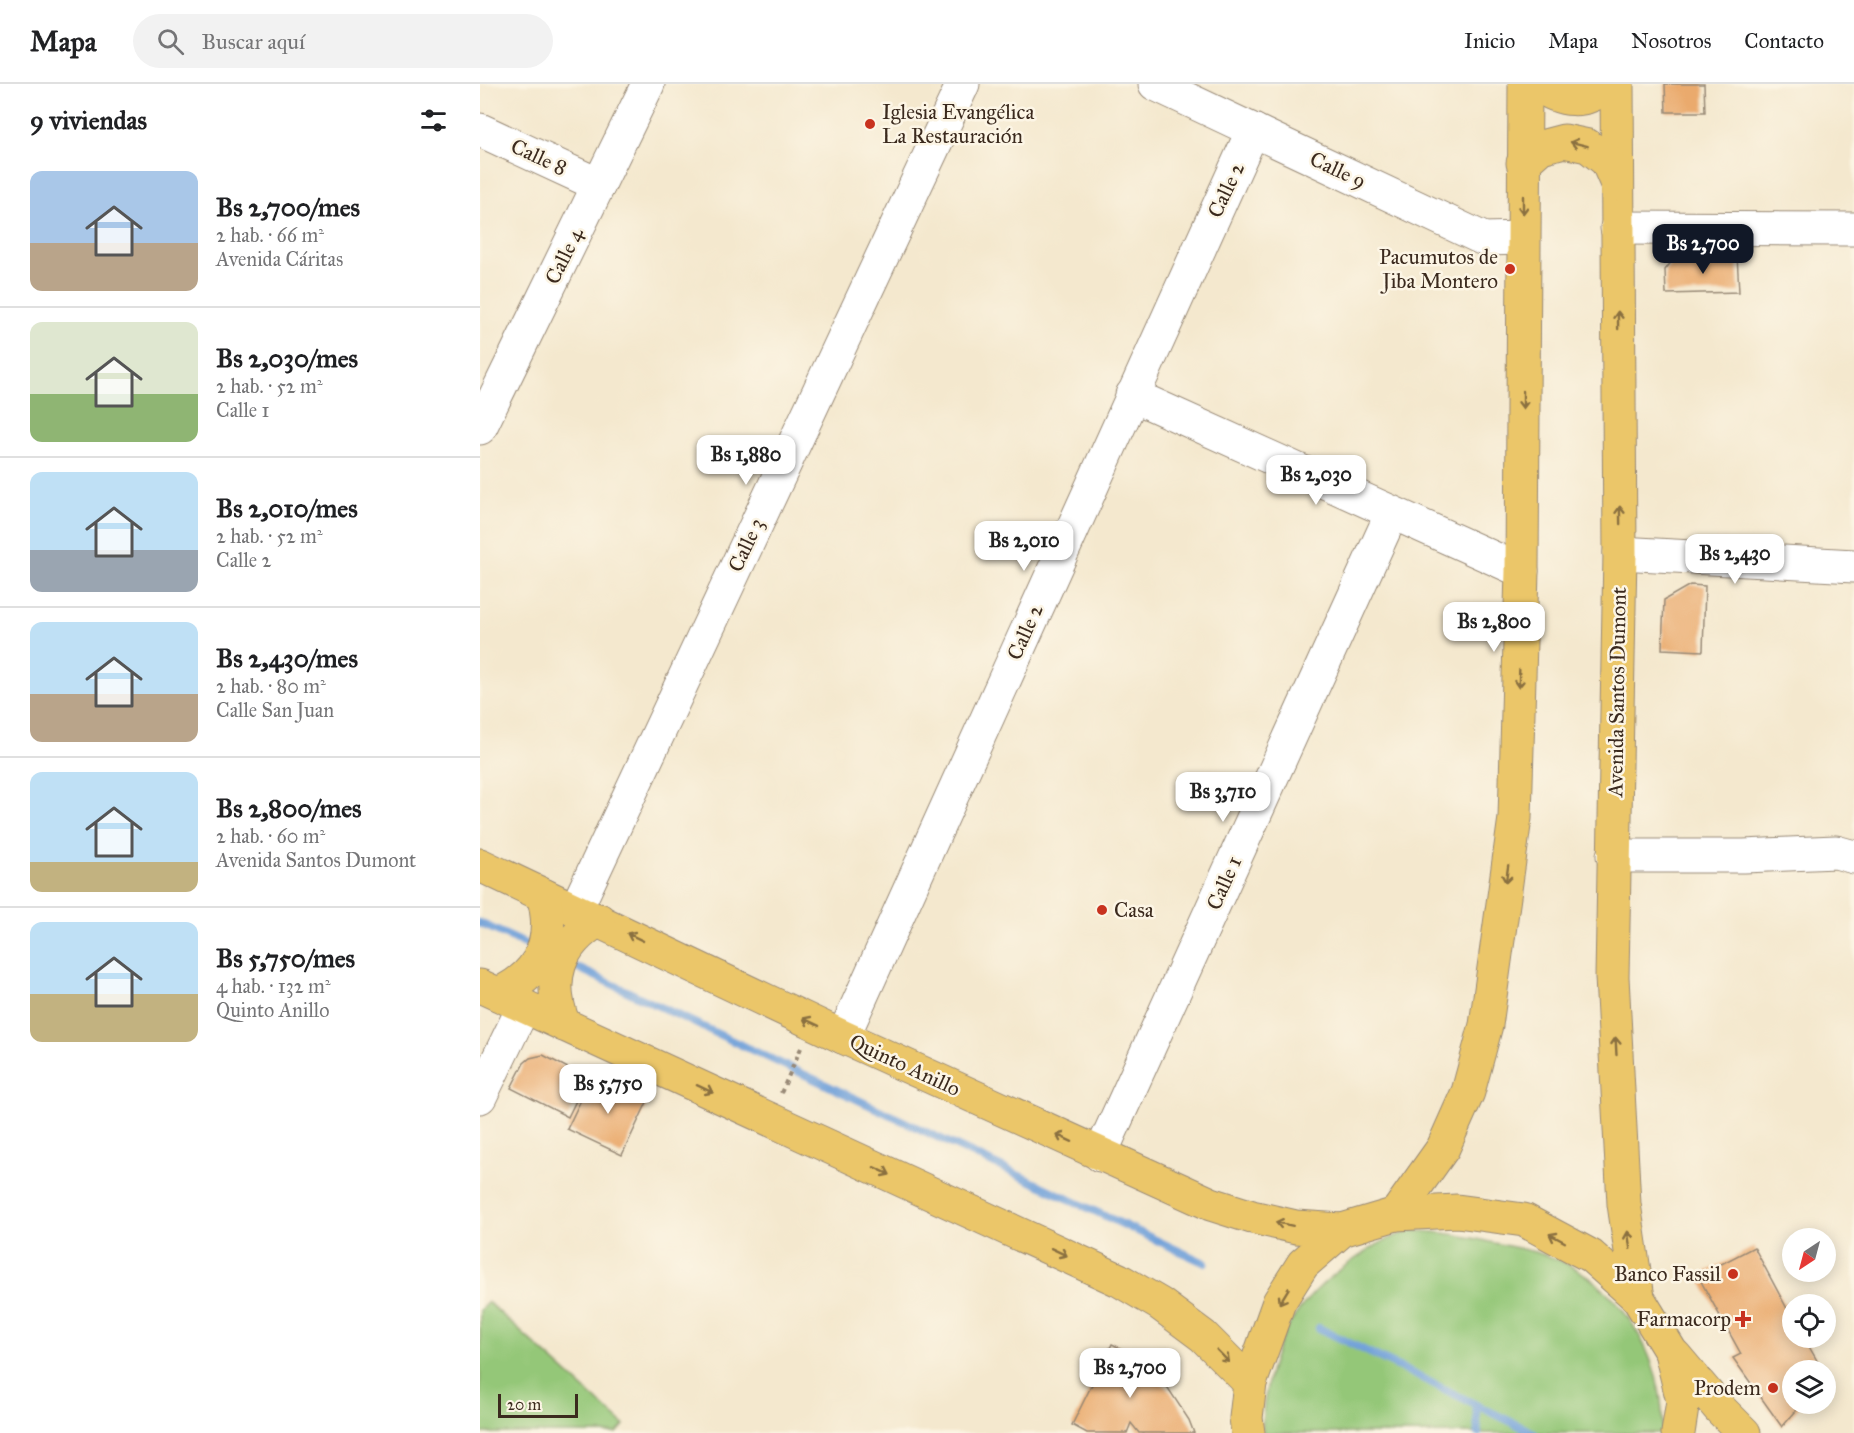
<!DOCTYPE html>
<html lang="es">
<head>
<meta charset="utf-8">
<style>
  :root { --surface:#fff; --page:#f2f2f2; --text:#202124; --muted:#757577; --line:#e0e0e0; --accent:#111827 }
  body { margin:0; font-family:"IM FELL Great Primer",serif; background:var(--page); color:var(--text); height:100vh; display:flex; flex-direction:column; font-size:22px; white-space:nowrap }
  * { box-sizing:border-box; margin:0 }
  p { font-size:20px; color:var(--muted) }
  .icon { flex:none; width:33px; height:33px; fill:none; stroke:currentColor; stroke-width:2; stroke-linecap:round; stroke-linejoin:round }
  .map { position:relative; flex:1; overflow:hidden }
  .side { display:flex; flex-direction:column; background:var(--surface); width:480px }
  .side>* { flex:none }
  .needle { width:39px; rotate:216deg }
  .controls { position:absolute; left:1302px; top:1144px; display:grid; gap:12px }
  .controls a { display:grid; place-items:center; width:54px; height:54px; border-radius:50%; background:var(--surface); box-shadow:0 3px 15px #0003; font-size:30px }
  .scale { position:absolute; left:18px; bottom:15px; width:80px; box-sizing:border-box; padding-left:6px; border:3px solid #3b2a1e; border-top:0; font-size:16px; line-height:21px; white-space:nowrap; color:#3b2a1e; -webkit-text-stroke:4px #fcf5e5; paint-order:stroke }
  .price { position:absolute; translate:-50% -51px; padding:0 14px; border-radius:12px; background:#fff; color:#222; font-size:20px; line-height:39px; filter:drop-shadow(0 2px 3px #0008) }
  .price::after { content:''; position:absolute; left:50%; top:36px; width:18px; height:14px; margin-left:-9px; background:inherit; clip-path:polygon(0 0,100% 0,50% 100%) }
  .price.active { background:var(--accent); color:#fff }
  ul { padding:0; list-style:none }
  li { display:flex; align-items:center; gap:18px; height:150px; padding:0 30px }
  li+li { border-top:2px solid var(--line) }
  li span { display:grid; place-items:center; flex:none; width:168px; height:120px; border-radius:12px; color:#555 }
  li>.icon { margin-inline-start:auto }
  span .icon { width:72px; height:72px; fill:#fffc; stroke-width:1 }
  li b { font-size:26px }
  h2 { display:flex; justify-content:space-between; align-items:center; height:72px; padding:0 30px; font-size:26px }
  header { display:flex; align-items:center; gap:36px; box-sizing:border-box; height:84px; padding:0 30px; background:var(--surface); border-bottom:2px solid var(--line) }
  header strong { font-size:28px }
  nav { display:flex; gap:33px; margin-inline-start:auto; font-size:21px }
  .search { width:420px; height:54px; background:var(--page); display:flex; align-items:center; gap:15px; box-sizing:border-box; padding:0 21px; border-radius:33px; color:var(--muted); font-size:22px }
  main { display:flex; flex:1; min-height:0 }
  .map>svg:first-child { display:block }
</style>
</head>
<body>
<header>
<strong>Mapa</strong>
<div class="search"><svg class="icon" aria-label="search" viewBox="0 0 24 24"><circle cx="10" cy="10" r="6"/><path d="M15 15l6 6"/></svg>Buscar aquí</div>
<nav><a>Inicio</a><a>Mapa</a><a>Nosotros</a><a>Contacto</a></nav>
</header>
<main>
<section class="side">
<h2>9 viviendas<svg class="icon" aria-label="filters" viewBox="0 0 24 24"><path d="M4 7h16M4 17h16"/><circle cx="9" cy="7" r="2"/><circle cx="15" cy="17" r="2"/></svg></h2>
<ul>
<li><span style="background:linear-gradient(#a9c7e8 60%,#b9a48a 0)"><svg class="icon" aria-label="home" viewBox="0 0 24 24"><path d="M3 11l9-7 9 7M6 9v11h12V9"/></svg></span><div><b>Bs 2,700/mes</b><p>2 hab. · 66 m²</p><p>Avenida Cáritas</p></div></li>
<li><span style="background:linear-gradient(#dfe7d0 60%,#8fb573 0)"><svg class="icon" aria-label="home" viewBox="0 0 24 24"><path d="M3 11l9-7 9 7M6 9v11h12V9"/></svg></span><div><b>Bs 2,030/mes</b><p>2 hab. · 52 m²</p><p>Calle 1</p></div></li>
<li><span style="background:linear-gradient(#bfe0f5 65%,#9aa5b1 0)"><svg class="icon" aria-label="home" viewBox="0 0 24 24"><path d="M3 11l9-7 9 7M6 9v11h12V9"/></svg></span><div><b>Bs 2,010/mes</b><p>2 hab. · 52 m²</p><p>Calle 2</p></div></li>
<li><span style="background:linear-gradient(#bfe0f5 60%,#b9a48a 0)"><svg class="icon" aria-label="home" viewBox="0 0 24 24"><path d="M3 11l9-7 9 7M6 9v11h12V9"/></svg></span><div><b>Bs 2,430/mes</b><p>2 hab. · 80 m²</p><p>Calle San Juan</p></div></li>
<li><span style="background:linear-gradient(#bfe0f5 75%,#c2b280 0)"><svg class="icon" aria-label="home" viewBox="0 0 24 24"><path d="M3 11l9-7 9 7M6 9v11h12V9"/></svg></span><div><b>Bs 2,800/mes</b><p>2 hab. · 60 m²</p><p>Avenida Santos Dumont</p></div></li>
<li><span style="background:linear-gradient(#bfe0f5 60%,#c2b280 0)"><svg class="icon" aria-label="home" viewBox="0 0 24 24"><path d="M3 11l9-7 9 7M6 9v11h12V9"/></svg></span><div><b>Bs 5,750/mes</b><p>4 hab. · 132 m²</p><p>Quinto Anillo</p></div></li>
</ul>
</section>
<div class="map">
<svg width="1374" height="1349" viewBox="0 0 1374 1349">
  <rect width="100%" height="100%" fill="#fcf5e5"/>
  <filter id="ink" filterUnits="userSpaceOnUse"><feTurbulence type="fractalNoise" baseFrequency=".0167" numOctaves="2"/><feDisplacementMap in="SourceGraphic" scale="12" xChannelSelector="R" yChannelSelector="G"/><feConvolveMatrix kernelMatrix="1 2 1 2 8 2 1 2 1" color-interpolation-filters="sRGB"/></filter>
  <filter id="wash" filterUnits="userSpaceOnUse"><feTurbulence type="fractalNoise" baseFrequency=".008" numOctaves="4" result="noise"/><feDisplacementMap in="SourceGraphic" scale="24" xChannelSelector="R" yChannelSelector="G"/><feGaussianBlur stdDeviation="1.35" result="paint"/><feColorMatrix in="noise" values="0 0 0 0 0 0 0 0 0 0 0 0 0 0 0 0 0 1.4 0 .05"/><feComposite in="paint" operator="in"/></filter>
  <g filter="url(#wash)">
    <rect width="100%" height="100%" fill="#f4e8ce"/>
    <g fill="#94c778" stroke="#68784b" stroke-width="1.5">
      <path d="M 933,1147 C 961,1147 987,1152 1014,1159 C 1038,1164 1063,1168 1085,1179 C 1147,1209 1186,1281 1182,1349 L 783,1349 C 781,1334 784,1318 787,1303 C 797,1245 827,1207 875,1175 C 895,1161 910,1152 933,1147 Z"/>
      <polygon points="8,1218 144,1341 137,1349 0,1349 0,1226"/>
    </g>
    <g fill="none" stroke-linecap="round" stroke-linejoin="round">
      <g stroke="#6fa0d9" stroke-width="8">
        <polyline points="0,839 56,865"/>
        <polyline points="87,879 725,1179"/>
        <polyline points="839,1244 1054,1349"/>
        <polyline points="996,1321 998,1349"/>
      </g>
    </g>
    <g id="blocks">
      <g fill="#eaaa6d">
        <polygon points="1185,0 1224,0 1225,28 1186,28"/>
        <polygon points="1257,171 1259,208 1186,210 1185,186 1195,173"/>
        <polygon points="1210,501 1225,502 1223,567 1182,565 1184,516"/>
        <polygon points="63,971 107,994 88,1033 31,1004 44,979 50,974"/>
        <polygon points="113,991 168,1016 142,1071 87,1045"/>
        <polygon points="1274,1163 1312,1234 1312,1254 1324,1254 1343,1287 1312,1287 1312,1320 1322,1320 1302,1343 1253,1274 1261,1270 1218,1192"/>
        <polygon points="632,1260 679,1283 674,1293 688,1304 709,1336 714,1349 659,1349 651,1339 647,1349 607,1349 592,1341"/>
      </g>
    </g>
  </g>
  <g filter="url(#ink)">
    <use href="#blocks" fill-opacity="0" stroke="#988976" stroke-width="1.5"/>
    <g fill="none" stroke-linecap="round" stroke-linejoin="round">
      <defs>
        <g id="minor">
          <polyline points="675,0 1004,155 1043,154"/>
          <polyline points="0,46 119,101"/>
          <polyline points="1137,144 1374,145"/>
          <polyline points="652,311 1042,487"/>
          <polyline points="0,344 168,0"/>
          <polyline points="1140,469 1374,482"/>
          <polyline points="1133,772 1264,772 1356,768 1374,773"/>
          <polyline points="96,825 483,0"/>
          <polyline points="363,953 773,46"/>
          <polyline points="0,1013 44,922"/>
          <polyline points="620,1071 912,429"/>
        </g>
        <g id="major">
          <path d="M 1057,0 C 1080,18 1106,21 1128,0"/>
          <polyline points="1137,0 1140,469 1132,893 1144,1120 1158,1214"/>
          <polyline points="1043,79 1061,63 1084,57 1108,62 1127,77 1137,100"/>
          <polyline points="0,781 363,953 731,1120 772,1133 816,1143 862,1146"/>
          <polyline points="0,902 639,1196 680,1220 723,1252 770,1299"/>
          <path d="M 18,910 C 61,891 76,856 63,811"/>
          <path d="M 84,941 C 66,896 78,860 119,836"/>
          <polyline points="916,1130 963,1064 988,1008 1006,941 1035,734 1042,487 1045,0"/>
          <polyline points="1195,1272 1240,1325 1264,1349"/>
          <polyline points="768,1349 766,1334 770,1299 799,1218 823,1180 862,1146 916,1130 977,1127 1044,1136 1111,1172 1158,1214 1191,1268 1203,1317 1198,1349"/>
        </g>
      </defs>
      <use href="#minor" stroke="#988976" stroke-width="35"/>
      <use href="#major" stroke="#988976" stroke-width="35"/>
      <polyline stroke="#988976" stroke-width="4" stroke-dasharray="4.5 4.5" stroke-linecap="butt" points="301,1009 321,964"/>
      <use href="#minor" stroke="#fff" stroke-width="33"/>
      <use href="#major" stroke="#ebc669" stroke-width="33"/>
    </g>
    <defs><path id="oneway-shaft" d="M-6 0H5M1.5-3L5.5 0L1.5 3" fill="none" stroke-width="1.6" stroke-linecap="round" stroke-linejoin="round" transform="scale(1.5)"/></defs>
    <g stroke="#8a7040">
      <use href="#oneway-shaft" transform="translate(1099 60) rotate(-166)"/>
      <use href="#oneway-shaft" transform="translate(1043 121) rotate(90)"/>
      <use href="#oneway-shaft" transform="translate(1138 236) rotate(-91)"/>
      <use href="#oneway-shaft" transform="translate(1043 316) rotate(90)"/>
      <use href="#oneway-shaft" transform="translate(1140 431) rotate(-91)"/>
      <use href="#oneway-shaft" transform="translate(1039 595) rotate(92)"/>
      <use href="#oneway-shaft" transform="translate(1027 790) rotate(98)"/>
      <use href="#oneway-shaft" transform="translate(155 853) rotate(-154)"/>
      <use href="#oneway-shaft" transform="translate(331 938) rotate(-154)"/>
      <use href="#oneway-shaft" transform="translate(1136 962) rotate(-93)"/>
      <use href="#oneway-shaft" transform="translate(225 1005) rotate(25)"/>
      <use href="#oneway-shaft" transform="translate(584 1054) rotate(-155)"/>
      <use href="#oneway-shaft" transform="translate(402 1087) rotate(25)"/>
      <use href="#oneway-shaft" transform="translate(804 1140) rotate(-168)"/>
      <use href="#oneway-shaft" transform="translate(1077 1154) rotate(-152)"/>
      <use href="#oneway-shaft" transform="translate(1149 1156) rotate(-98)"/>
      <use href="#oneway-shaft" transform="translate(579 1168) rotate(25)"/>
      <use href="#oneway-shaft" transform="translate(804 1212) rotate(121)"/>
      <use href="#oneway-shaft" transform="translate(743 1272) rotate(45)"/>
    </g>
  </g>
  <g fill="#c8321e" stroke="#fcf5e5" stroke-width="2">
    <circle cx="390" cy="40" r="6"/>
    <circle cx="1030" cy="185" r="6"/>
    <circle cx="622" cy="826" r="6"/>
    <circle cx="1253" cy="1190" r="6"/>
    <path d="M1260 1226h6v6h6v6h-6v6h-6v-6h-6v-6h6z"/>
    <circle cx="1293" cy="1304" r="6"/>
  </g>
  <g text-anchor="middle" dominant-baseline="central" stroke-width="5" stroke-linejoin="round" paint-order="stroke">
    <g font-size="21" fill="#3b2a1e" stroke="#fcf5e5" text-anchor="end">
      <text x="402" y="28" text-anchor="start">Iglesia Evangélica<tspan x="402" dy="24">La Restauración</tspan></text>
      <text x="1018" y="173">Pacumutos de<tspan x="1018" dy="24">Jiba Montero</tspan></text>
      <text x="634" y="826" text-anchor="start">Casa</text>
      <text x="1241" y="1190">Banco Fassil</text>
      <text x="1251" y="1235">Farmacorp</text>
      <text x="1281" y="1304">Prodem</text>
    </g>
    <g font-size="21" fill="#3b2a1e" stroke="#fcf5e5">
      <text transform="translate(59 73) rotate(25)">Calle 8</text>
      <text transform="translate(858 86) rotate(25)">Calle 9</text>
      <text transform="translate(746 106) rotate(-65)">Calle 2</text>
      <text transform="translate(84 172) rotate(-64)">Calle 4</text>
      <text transform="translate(266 461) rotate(-65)">Calle 3</text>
      <text transform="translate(545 548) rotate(-66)">Calle 2</text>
      <text transform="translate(1137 608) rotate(-89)">Avenida Santos Dumont</text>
      <text transform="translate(744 799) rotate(-66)">Calle 1</text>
      <text transform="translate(425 981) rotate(25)">Quinto Anillo</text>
    </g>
  </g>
</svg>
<div class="controls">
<a><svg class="needle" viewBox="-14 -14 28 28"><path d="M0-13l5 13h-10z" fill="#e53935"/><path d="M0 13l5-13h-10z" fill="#757577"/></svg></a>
<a><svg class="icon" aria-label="locate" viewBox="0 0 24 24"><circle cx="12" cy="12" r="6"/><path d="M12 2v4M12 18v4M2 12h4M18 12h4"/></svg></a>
<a><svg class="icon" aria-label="layers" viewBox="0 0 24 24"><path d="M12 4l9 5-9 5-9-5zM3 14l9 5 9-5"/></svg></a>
</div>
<div class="scale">20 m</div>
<b class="price active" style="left:1223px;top:191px">Bs 2,700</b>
<b class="price" style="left:266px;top:402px">Bs 1,880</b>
<b class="price" style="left:836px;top:422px">Bs 2,030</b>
<b class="price" style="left:544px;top:488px">Bs 2,010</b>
<b class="price" style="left:1255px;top:501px">Bs 2,430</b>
<b class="price" style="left:1014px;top:569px">Bs 2,800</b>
<b class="price" style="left:743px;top:739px">Bs 3,710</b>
<b class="price" style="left:128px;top:1031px">Bs 5,750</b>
<b class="price" style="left:650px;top:1315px">Bs 2,700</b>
</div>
</main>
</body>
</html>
